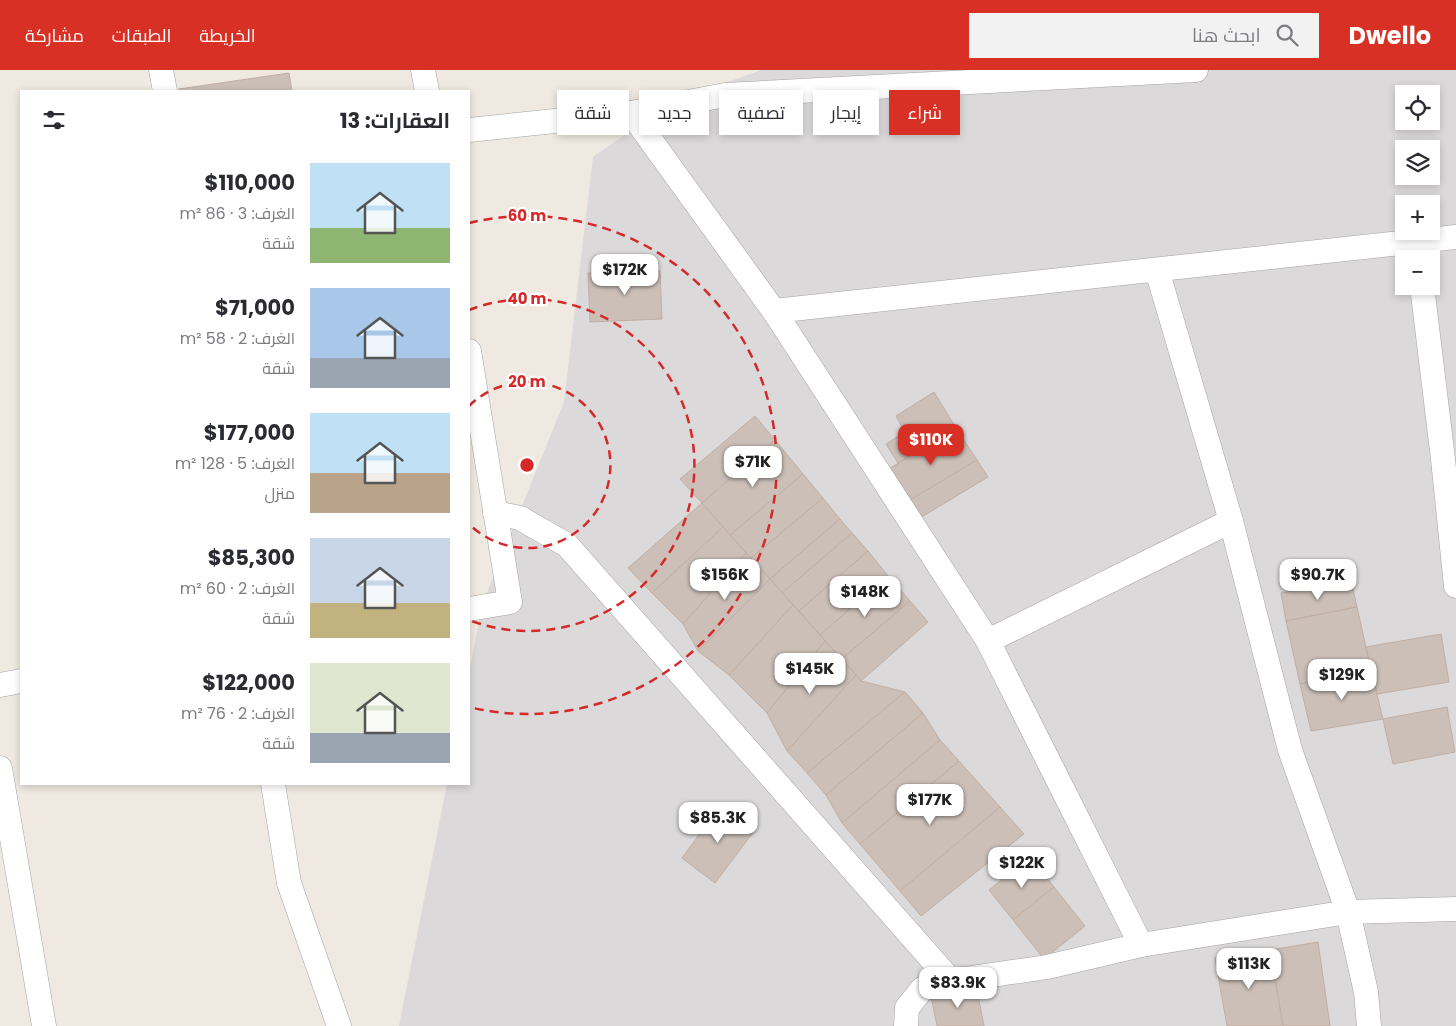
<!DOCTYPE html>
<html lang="ar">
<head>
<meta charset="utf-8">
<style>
  :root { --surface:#fff; --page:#f2f2f3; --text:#2b2b33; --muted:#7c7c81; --accent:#d93025 }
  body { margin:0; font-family:Poppins,Cairo,sans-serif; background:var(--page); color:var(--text); direction:rtl; height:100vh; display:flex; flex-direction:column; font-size:19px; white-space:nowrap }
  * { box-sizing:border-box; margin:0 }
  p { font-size:16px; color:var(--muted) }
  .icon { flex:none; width:28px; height:28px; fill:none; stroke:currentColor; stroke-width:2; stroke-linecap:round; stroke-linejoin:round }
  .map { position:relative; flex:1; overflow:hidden; direction:ltr }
  .panel { position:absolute; left:20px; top:20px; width:450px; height:695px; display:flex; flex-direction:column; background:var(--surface); border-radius:0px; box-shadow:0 2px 8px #0003; direction:rtl }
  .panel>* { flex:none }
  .hud { position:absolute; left:485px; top:20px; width:475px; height:45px; direction:rtl; display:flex; gap:10px }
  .tools { position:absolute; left:1395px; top:15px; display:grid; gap:10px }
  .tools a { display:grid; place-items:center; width:45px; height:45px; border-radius:0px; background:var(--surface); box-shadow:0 2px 8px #0003; font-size:25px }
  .price { position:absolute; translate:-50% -42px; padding:0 11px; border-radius:10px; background:#fff; color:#222; font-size:16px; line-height:32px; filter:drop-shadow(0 1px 2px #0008) }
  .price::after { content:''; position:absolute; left:50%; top:30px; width:15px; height:11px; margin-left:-8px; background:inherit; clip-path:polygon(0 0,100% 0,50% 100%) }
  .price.active { background:var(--accent); color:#fff }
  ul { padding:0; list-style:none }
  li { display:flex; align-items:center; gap:15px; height:125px; padding:0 20px }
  li span { display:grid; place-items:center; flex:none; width:140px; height:100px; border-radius:0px; color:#555 }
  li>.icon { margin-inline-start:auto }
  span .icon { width:60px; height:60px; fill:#fffc; stroke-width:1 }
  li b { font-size:21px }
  h2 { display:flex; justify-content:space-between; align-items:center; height:60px; padding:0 20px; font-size:21px }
  .chip { padding:0 18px; border-radius:0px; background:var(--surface); box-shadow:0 2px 8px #0003; font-size:18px; line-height:45px }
  .chip.active { background:var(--accent); color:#fff }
  header { display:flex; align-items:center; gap:30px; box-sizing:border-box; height:70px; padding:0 25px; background:var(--accent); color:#fff }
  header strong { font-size:24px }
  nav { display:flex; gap:28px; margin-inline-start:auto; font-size:18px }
  .search { width:350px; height:45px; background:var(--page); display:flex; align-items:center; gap:12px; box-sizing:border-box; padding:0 18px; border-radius:0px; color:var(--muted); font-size:19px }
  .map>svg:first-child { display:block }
</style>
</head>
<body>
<header>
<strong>Dwello</strong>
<div class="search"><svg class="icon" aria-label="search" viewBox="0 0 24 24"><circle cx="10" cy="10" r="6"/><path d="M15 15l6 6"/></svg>ابحث هنا</div>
<nav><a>الخريطة</a><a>الطبقات</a><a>مشاركة</a></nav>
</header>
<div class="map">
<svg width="1456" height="956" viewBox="0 0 1456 956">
  <rect width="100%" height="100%" fill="#efe9e1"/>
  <path fill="#dbd9d9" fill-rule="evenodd" d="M 762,0 L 1456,0 L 1456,956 L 399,956 L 447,714 L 469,714 L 469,604 L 482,535 L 564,332 L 593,87 L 673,31 ZM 1404,24 L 1431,24 L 1431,51 L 1404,51 ZM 1404,79 L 1431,79 L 1431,106 L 1404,106 ZM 1404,134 L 1431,134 L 1431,161 L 1404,161 ZM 1404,189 L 1431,189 L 1431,216 L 1404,216 Z"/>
  <g fill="#cbbfb7" stroke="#c2aea2">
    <polygon points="289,3 292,21 179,21 179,19"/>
    <polygon points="660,201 662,249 590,252 588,203"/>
    <polygon points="934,322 956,358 898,393 886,374 905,362 896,346"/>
    <polygon points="755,346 775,370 702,433 680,409"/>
    <polygon points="956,358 977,390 905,433 884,402"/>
    <polygon points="775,370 803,404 730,465 702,433"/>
    <polygon points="977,390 988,407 915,451 905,433"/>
    <polygon points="803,404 823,428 751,488 730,465"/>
    <polygon points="823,428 840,449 770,509 751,488"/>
    <polygon points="702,433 723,457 652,523 628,498"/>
    <polygon points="840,449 852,463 782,523 770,509"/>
    <polygon points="723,457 746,483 683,554 652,523"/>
    <polygon points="852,463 868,481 799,541 782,523"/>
    <polygon points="868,481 888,506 820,565 799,541"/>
    <polygon points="746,483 770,509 698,581 683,554"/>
    <polygon points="888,506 910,531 842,589 820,565"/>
    <polygon points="770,509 793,535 729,605 698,581"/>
    <polygon points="1351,511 1357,537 1286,551 1281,523"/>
    <polygon points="910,531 928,552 861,611 842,589"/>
    <polygon points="793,535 825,571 767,643 729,605"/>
    <polygon points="1357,537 1371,600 1300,614 1286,551"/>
    <polygon points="1441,564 1449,612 1377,624 1366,577"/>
    <polygon points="825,571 856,605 787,681 767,643"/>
    <polygon points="1371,600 1383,649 1311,661 1300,614"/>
    <polygon points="856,605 861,611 905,622 807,703 787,681"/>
    <polygon points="905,622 923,643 826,725 807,703"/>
    <polygon points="1447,637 1455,682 1393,694 1383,649"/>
    <polygon points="923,643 940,670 842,753 826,725"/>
    <polygon points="940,670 959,691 860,774 842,753"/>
    <polygon points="959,691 1000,737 900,821 860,774"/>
    <polygon points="721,735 755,760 715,813 682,788"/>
    <polygon points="1000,737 1024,764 921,846 900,821"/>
    <polygon points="1030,787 1054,817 1013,850 989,820"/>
    <polygon points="1054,817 1085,856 1044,889 1013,850"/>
    <polygon points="1318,872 1330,956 1283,956 1270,880"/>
    <polygon points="1270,880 1283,956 1227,956 1215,888"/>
    <polygon points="977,920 984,956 937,956 931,926"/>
  </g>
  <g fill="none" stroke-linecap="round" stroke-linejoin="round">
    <defs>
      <g id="street">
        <polyline points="161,0 165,21"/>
        <polyline points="423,0 427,21"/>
        <polyline points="631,43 774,241 988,571 1141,875"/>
        <polyline points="469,60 631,43 725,25 1196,0"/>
        <polyline points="1157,200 1231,451 1290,680 1348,842 1366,922 1369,956"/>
        <polyline points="1422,216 1443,389 1456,516"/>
        <polyline points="774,241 1456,167"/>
        <polyline points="469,281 510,532 469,539"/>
        <polyline points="495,443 520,448 567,475 951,911"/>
        <polyline points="988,571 1231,451"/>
        <polyline points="0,615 21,611"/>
        <polyline points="0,698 44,956"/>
        <polyline points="273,714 289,813 339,956"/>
        <polyline points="906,956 907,938 922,919 951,911 1047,897 1141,875 1348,842 1456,839"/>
      </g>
    </defs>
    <use href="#street" stroke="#a3a3a3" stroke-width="25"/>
    <use href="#street" stroke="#fff" stroke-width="24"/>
  </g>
  <g fill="none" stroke="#d62828" stroke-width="2.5" stroke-dasharray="9 6">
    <path d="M469 336A83 83 0 1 1 469 454"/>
    <path d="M469 240A166 166 0 1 1 469 550"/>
    <path d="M469 153A249 249 0 1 1 469 637"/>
  </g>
  <circle cx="527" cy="395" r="8" fill="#d62828" stroke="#fff" stroke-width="2.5"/>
  <g font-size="15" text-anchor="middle" font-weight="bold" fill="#d62828" stroke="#fff" stroke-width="4.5" stroke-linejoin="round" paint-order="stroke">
    <text x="527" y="151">60 m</text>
    <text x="527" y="234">40 m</text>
    <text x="527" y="317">20 m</text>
  </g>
</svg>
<div class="tools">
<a><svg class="icon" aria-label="locate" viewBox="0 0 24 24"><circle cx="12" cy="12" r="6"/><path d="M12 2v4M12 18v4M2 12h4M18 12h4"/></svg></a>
<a><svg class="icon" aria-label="layers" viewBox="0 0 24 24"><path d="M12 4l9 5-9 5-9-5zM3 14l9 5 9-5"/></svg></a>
<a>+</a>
<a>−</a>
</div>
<b class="price" style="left:625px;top:226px">$172K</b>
<b class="price active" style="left:931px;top:396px">$110K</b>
<b class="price" style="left:753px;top:418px">$71K</b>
<b class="price" style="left:725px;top:531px">$156K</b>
<b class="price" style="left:1318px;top:531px">$90.7K</b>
<b class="price" style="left:865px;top:548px">$148K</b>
<b class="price" style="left:810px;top:625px">$145K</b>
<b class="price" style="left:1342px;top:631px">$129K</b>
<b class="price" style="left:930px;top:756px">$177K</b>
<b class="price" style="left:718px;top:774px">$85.3K</b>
<b class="price" style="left:1022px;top:819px">$122K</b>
<b class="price" style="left:1249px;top:920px">$113K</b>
<b class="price" style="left:958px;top:939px">$83.9K</b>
<div class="hud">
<a class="chip active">شراء</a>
<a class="chip">إيجار</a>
<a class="chip">تصفية</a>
<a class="chip">جديد</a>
<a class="chip">شقة</a>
</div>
<section class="panel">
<h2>العقارات: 13<svg class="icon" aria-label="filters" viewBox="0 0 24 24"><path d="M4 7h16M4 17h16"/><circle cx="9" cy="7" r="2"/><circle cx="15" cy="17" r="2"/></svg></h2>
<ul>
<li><span style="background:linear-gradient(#bfe0f5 65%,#8fb573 0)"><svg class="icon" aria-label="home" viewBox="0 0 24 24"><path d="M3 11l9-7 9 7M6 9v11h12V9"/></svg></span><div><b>$110,000</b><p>الغرف: 3 · 86 m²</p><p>شقة</p></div></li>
<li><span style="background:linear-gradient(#a9c7e8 70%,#9aa5b1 0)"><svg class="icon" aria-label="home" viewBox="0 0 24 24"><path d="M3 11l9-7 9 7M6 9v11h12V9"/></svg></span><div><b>$71,000</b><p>الغرف: 2 · 58 m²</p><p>شقة</p></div></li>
<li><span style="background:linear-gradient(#bfe0f5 60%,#b9a48a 0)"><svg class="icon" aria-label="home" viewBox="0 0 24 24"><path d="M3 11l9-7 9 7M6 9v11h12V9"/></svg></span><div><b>$177,000</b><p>الغرف: 5 · 128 m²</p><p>منزل</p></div></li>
<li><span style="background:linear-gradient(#c9d6e8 65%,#c2b280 0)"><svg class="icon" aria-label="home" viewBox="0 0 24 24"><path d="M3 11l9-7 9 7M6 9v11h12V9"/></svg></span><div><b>$85,300</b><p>الغرف: 2 · 60 m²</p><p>شقة</p></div></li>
<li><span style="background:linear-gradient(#dfe7d0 70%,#9aa5b1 0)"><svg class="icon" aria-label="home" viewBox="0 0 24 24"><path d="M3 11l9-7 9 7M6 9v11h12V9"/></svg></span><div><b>$122,000</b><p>الغرف: 2 · 76 m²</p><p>شقة</p></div></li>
</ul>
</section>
</div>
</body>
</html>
